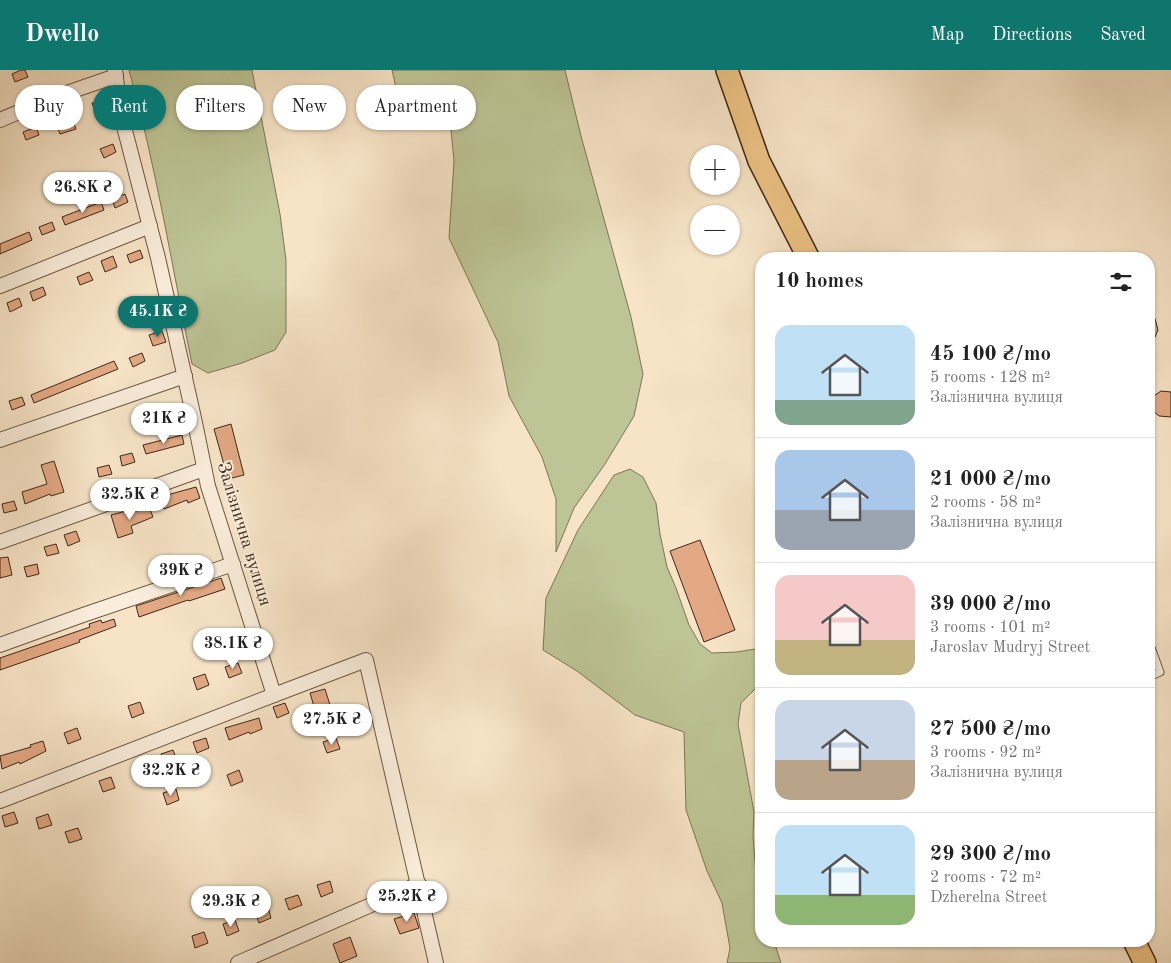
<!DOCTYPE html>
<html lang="en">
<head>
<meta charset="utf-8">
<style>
  :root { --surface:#fff; --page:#f6f6f6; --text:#222; --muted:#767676; --line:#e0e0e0; --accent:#0f766e }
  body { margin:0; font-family:"Old Standard TT",serif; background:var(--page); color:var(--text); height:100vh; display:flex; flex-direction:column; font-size:19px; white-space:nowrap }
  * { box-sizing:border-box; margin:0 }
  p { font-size:16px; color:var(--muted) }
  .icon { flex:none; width:28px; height:28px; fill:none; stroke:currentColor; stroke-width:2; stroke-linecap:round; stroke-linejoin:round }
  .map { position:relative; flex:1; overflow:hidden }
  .panel { position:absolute; left:755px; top:182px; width:400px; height:695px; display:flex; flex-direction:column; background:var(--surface); border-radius:20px; box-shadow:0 1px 4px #0004 }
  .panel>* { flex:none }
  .hud { position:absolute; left:15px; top:15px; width:475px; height:45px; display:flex; gap:10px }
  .fabs { position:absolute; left:690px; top:75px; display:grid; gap:10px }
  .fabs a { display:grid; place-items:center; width:50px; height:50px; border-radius:50%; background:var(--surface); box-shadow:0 1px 4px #0004; font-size:25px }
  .price { position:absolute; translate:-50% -42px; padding:0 11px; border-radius:18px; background:#fff; color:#222; font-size:16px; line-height:32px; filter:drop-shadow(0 1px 2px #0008) }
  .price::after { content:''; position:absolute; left:50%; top:30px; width:15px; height:11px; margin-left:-8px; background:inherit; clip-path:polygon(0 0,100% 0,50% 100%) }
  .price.on { background:var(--accent); color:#fff }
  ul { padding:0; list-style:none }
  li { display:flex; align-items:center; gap:15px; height:125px; padding:0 20px }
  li+li { border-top:1px solid var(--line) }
  li span { display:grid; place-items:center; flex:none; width:140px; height:100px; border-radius:15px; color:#555 }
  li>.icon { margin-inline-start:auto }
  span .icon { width:60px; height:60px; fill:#fffc; stroke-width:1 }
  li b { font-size:21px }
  h2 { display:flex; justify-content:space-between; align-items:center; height:60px; padding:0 20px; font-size:21px }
  .pill { padding:0 18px; border-radius:22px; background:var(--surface); box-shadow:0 1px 4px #0004; font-size:18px; line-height:45px }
  .pill.on { background:var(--accent); color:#fff }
  header { display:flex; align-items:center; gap:30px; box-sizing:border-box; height:70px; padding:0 25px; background:var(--accent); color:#fff }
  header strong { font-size:24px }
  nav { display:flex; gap:28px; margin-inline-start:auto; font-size:18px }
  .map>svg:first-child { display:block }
</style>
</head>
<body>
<header>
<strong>Dwello</strong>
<nav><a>Map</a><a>Directions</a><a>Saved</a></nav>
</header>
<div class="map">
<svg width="1171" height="893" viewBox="0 0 1171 893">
  <rect width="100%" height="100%" fill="#f7e4c7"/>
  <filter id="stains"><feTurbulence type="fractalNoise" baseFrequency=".004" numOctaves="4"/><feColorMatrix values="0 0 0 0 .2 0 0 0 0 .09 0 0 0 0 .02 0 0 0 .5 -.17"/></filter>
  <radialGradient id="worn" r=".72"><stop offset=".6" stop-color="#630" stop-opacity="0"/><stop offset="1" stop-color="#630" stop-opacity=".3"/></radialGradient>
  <g fill="#bdc495" stroke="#7d7655">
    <path d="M 129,0 L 252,0 L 280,144 L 286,190 L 286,262 L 275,280 L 242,293 L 208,303 L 192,294 C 172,196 156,96 129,0 Z"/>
    <polygon points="392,0 565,0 581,66 631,247 643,304 634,346 605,394 574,438 556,482 556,429 542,387 509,326 498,272 449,168 454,91 450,50 433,44 401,40"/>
    <polygon points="630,399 643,407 656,433 660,464 667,497 676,518 689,555 700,574 712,583 737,582 761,578 761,613 741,633 738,654 754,742 753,766 756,803 761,826 761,871 774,871 781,893 727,893 730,878 722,833 707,801 686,740 684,662 635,645 577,601 543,580 546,528 578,460 614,405"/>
  </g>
  <g fill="#e3a984" stroke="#3d2815">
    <polygon points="21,0 25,0 28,7 15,12 12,4"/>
    <polygon points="105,28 108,36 95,41 92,33"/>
    <polygon points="69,40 76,59 60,64 53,46"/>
    <polygon points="36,57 39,65 26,70 23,62"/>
    <polygon points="113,74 116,82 104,88 100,79"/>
    <polygon points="125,124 128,132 115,138 112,129"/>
    <polygon points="101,132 104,140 65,155 62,147"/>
    <polygon points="52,152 55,160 42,165 39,157"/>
    <polygon points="29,162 32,170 0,184 0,174"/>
    <polygon points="140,180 143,188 130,193 127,185"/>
    <polygon points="113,186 117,197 105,202 101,191"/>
    <polygon points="89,202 93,210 80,215 77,207"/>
    <polygon points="43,217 46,225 33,231 30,222"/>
    <polygon points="19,228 22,236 10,242 7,233"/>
    <polygon points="1149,238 1152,238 1158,260 1149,281"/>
    <polygon points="162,261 166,272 153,276 149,265"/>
    <polygon points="142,283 145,291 133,297 129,288"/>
    <polygon points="114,291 118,299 34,333 31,325"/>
    <polygon points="1161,321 1171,322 1171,347 1159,346 1152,340 1151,335 1154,326"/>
    <polygon points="22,327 25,335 12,340 9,331"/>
    <polygon points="231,354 244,405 228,409 214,359"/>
    <polygon points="182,365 184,374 146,384 143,375"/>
    <polygon points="132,383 135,392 122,396 120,386"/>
    <polygon points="54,391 64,422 51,426 50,424 25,434 22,422 47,414 41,395"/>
    <polygon points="109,395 112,404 99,407 97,398"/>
    <polygon points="196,417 200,428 188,433 187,430 164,439 160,427"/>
    <polygon points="14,431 17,440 4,443 2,434"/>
    <polygon points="149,437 153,447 131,456 133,463 118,468 111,445 126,441 127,444"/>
    <polygon points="76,461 80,471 68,476 64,465"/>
    <polygon points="700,470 735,560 704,572 670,481"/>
    <polygon points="56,474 59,483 47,486 44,477"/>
    <polygon points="8,487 12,505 0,508 0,488"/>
    <polygon points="37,494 39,504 27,507 24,497"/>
    <polygon points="221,508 225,519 189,531 188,530 139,547 136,536"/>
    <polygon points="114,549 116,556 79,570 80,572 0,600 0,588 90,557 89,554 101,550 102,553"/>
    <polygon points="238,593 242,603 229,608 225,597"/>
    <polygon points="205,604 209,615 197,620 193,608"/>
    <polygon points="325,619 330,635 315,640 310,623"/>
    <polygon points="140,632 144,643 132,648 128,636"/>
    <polygon points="285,633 289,643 277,648 273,637"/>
    <polygon points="259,648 262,659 250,664 249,662 229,670 225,658"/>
    <polygon points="77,658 81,669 68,674 64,663"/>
    <polygon points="206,668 209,678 197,683 193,672"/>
    <polygon points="336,668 340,679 327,683 323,672"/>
    <polygon points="43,671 46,681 20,694 19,692 2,699 0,686 31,677 30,675"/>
    <polygon points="173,680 177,690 165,695 161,684"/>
    <polygon points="239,700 243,711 231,716 227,705"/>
    <polygon points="111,707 115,718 103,722 99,711"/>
    <polygon points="176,719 179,730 167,735 163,723"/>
    <polygon points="14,742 18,753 5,757 2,746"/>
    <polygon points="48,744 52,755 39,759 36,748"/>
    <polygon points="78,758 82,769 69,773 65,762"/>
    <polygon points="330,811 333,822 321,827 317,815"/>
    <polygon points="298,825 302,835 289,840 285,829"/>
    <polygon points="268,837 271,848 259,853 255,842"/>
    <polygon points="414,843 419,858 400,864 394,849"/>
    <polygon points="235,850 239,861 227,866 223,854"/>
    <polygon points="204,862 208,873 195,878 192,866"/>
    <polygon points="350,867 357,886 340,893 333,874"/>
  </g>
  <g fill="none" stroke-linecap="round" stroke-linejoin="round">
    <defs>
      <polyline id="lane" points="1149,572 1160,602 1149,607"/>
      <g id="street">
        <polyline points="115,0 120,41 158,188 194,348 208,416 274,625 366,590 436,893"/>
        <polyline points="0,50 52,28 116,6"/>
        <polyline points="0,216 150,156"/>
        <polyline points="0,370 185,306"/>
        <polyline points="0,472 204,399"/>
        <polyline points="0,575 83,545 233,494"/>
        <polyline points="0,731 274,625"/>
        <polyline points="238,893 419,814"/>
      </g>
      <g id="primary">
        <polyline points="727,0 759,91 809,189"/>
        <polyline points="1134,871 1145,893"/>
      </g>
    </defs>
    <use href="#lane" stroke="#6c5742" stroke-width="9"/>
    <use href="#street" stroke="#6c5742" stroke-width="16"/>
    <use href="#primary" stroke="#3d2815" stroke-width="24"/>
    <use href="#lane" stroke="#faeddb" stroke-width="7"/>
    <use href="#street" stroke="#faeddb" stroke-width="14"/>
    <use href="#primary" stroke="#ecc284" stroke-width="21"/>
  </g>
  <g text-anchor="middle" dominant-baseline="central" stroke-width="4" stroke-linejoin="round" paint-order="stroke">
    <g font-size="18" fill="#3d2815" stroke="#faeddb">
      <text transform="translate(244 464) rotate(73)">Залізнична вулиця</text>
    </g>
  </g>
  <rect width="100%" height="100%" filter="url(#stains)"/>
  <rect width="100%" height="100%" fill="url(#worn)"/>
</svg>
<div class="fabs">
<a>+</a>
<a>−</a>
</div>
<b class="price" style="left:83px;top:144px">26.8K ₴</b>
<b class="price on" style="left:158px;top:268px">45.1K ₴</b>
<b class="price" style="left:164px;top:375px">21K ₴</b>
<b class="price" style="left:130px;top:451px">32.5K ₴</b>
<b class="price" style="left:181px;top:527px">39K ₴</b>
<b class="price" style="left:233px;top:600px">38.1K ₴</b>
<b class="price" style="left:332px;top:676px">27.5K ₴</b>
<b class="price" style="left:171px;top:727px">32.2K ₴</b>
<b class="price" style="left:407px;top:853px">25.2K ₴</b>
<b class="price" style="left:231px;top:858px">29.3K ₴</b>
<div class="hud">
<a class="pill">Buy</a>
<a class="pill on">Rent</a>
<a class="pill">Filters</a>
<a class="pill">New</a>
<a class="pill">Apartment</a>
</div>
<section class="panel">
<h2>10 homes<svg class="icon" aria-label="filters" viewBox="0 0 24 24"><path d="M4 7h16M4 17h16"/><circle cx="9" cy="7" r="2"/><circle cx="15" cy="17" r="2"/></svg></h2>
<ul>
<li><span style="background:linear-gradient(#bfe0f5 75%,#7fa58c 0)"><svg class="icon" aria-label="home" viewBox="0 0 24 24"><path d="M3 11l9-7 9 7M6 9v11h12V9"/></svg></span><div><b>45 100 ₴/mo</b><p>5 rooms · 128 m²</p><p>Залізнична вулиця</p></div></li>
<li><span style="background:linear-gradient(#a9c7e8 60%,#9aa5b1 0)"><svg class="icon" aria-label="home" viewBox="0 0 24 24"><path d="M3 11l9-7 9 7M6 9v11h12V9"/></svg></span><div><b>21 000 ₴/mo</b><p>2 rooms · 58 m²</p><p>Залізнична вулиця</p></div></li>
<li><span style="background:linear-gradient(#f6c9c9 65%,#c2b280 0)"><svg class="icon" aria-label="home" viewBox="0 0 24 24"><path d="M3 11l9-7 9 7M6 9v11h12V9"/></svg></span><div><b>39 000 ₴/mo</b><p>3 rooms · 101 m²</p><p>Jaroslav Mudryj Street</p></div></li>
<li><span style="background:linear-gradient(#c9d6e8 60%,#b9a48a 0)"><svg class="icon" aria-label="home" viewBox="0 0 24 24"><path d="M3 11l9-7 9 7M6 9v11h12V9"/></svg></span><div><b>27 500 ₴/mo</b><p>3 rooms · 92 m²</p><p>Залізнична вулиця</p></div></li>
<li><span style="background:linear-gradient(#bfe0f5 70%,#8fb573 0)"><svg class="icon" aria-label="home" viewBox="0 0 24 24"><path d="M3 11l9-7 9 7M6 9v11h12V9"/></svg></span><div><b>29 300 ₴/mo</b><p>2 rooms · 72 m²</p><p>Dzherelna Street</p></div></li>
</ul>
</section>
</div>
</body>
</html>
